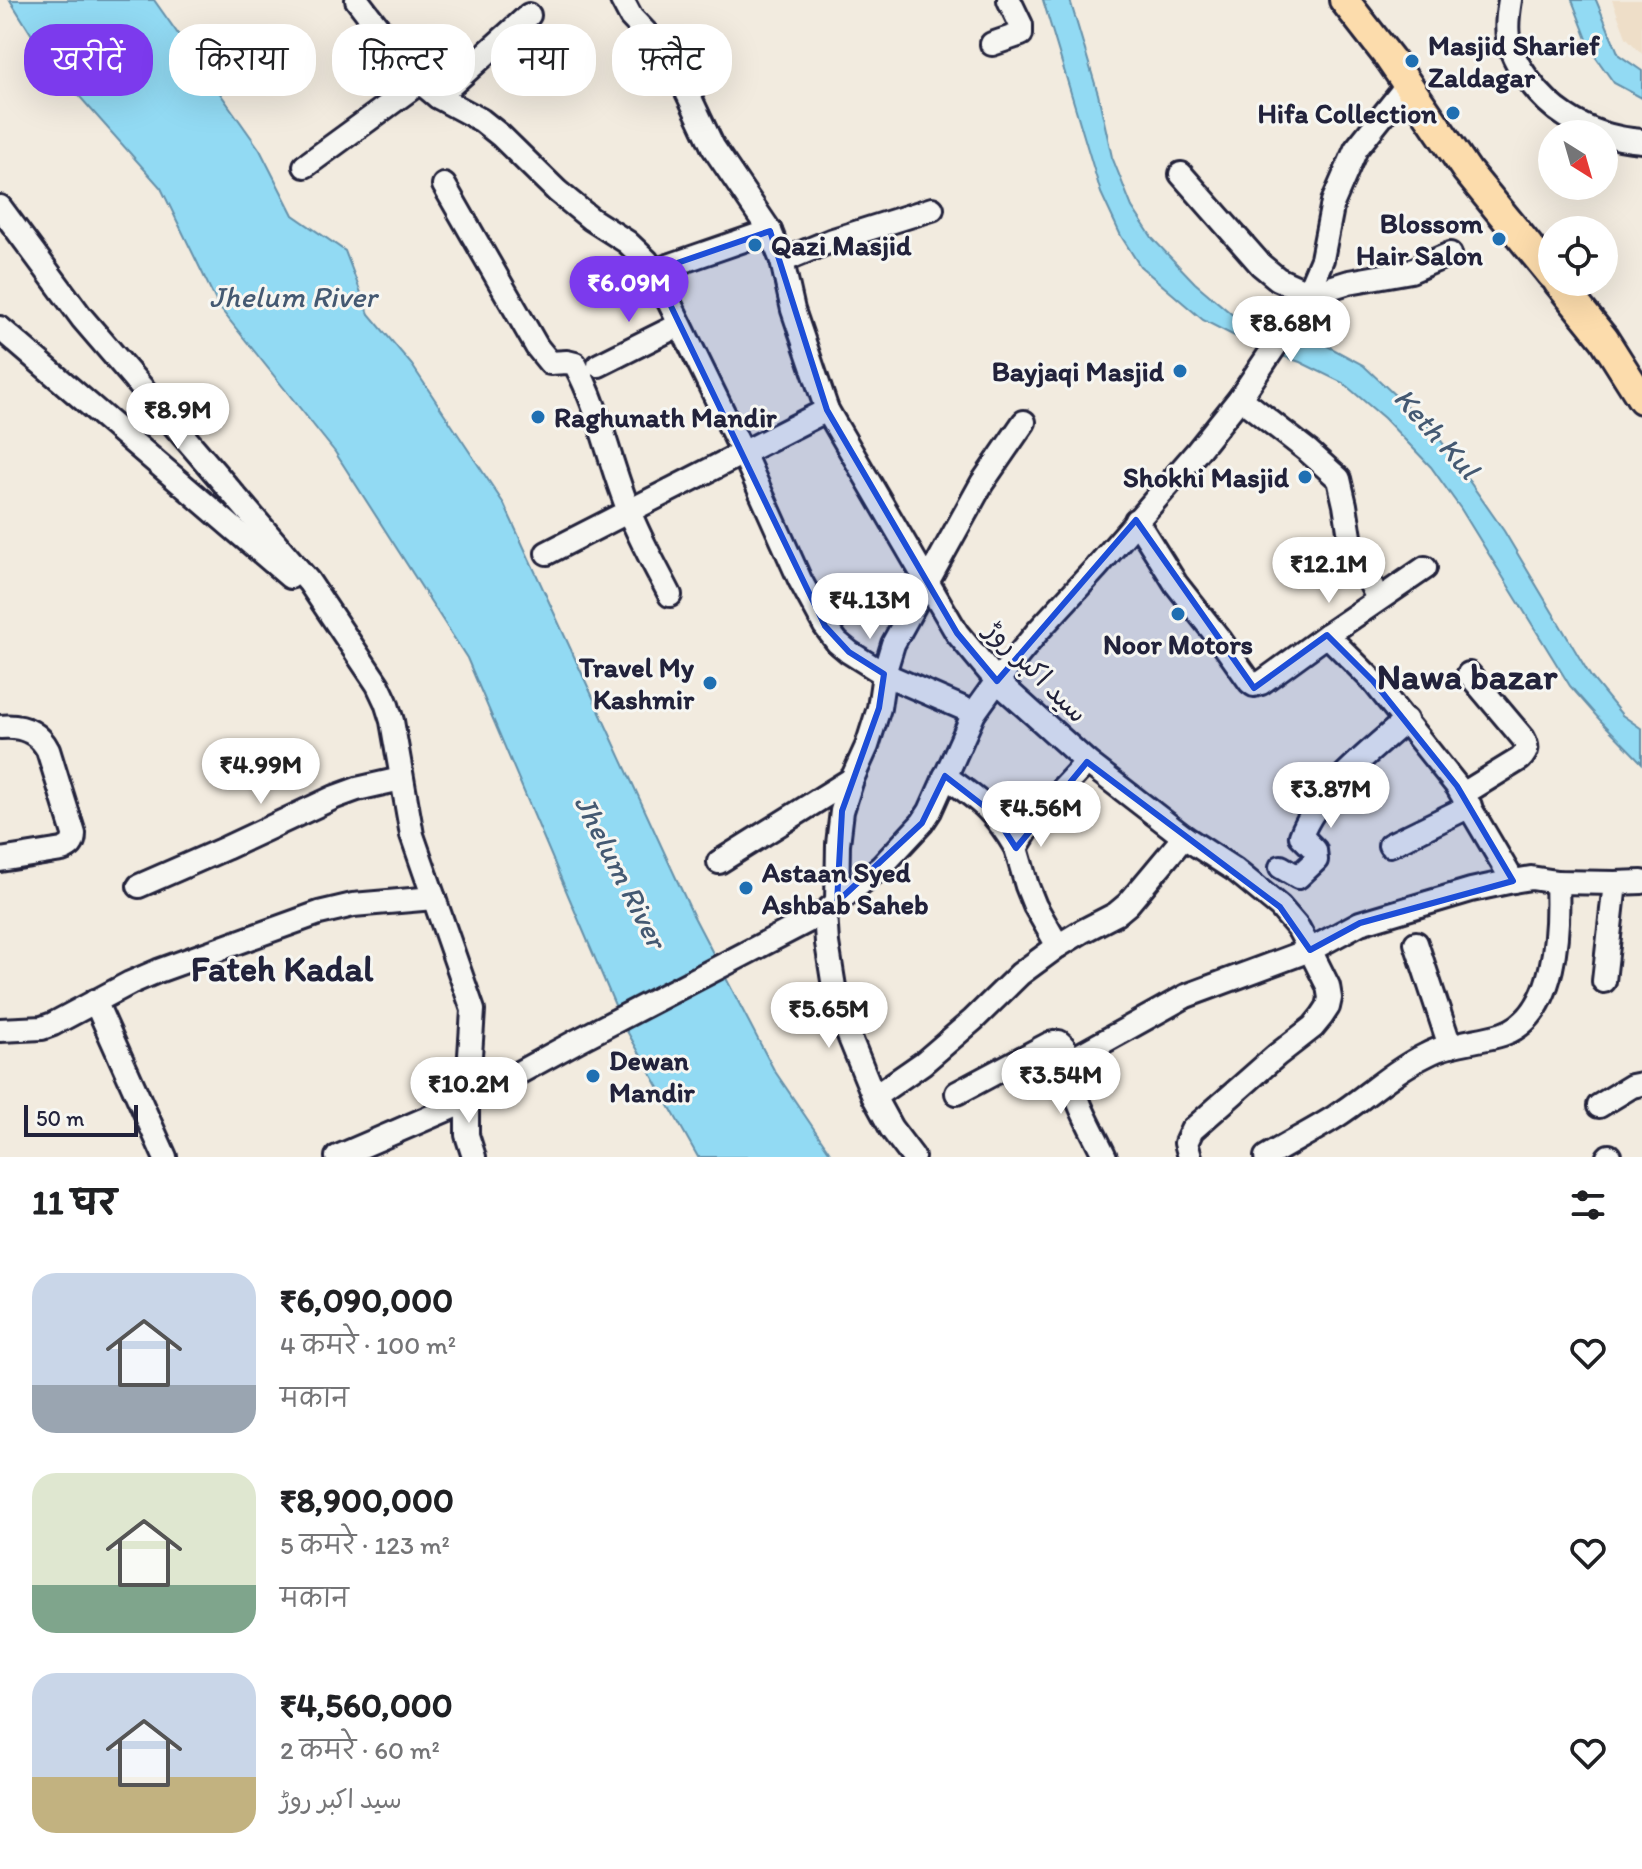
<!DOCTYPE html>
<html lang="hi">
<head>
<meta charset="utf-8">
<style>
  :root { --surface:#fff; --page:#f6f6f6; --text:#202124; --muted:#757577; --accent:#7c3aed }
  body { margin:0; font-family:Itim,"Playpen Sans Arabic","Playpen Sans Deva",sans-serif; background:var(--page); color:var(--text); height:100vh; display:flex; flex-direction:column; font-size:30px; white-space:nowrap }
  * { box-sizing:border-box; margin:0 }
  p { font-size:26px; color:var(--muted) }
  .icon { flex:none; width:44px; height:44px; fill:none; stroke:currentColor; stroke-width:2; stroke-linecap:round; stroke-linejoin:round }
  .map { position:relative; height:1157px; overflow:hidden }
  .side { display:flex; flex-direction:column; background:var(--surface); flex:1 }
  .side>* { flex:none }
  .guide { position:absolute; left:24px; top:24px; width:800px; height:72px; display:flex; gap:16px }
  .needle { width:52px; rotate:143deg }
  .buttons { position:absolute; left:1538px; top:120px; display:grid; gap:16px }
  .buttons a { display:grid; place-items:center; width:80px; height:80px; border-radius:50%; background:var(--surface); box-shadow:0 8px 32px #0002; font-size:40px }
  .scale { position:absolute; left:24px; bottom:20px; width:114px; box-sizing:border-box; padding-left:8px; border:4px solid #22223b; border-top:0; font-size:22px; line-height:28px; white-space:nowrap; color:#22223b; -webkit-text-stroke:6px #f6f6f2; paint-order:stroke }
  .price { position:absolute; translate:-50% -68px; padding:0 18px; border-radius:28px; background:#fff; color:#222; font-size:26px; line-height:52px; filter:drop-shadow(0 2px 4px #0008) }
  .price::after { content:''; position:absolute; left:50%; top:48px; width:24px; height:18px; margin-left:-12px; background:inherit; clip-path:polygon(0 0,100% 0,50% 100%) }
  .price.selected { background:var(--accent); color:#fff }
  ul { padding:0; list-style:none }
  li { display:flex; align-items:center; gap:24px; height:200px; padding:0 32px }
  li span { display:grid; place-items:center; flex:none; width:224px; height:160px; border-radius:24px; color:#555 }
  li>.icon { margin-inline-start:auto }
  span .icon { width:96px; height:96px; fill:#fffc; stroke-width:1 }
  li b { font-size:34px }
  h2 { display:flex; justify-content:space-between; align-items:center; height:96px; padding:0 32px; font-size:34px }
  .chip { padding:0 28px; border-radius:32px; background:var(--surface); box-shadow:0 8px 32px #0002; font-size:28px; line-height:72px }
  .chip.selected { background:var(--accent); color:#fff }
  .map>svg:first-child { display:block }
</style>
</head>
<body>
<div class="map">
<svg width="1642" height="1157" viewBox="0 0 1642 1157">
  <rect width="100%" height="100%" fill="#f2ebdf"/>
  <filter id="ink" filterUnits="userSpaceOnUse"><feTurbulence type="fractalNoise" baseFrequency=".0125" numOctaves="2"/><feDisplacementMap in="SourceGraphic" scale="16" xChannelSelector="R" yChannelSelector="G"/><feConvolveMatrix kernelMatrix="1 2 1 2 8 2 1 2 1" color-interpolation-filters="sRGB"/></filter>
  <g filter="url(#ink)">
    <polygon fill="#eedec8" points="1612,0 1642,0 1642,54 1626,37"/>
    <g fill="#92daf3" stroke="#6590a9" stroke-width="2">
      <polygon points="10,0 154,0 260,150 293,215 345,251 369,314 412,365 504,504 693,915 774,1070 833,1157 698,1157 623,1024 467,658 335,452 219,307 161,188 48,61"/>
      <polygon points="1043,0 1070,0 1098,94 1112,157 1132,207 1153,239 1195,283 1234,316 1320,342 1363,365 1437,435 1504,531 1591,677 1622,715 1642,729 1642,763 1600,720 1570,686 1461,509 1431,467 1384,418 1343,383 1300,362 1256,347 1203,320 1140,266 1121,236 1101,193"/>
      <polygon points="1572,0 1596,0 1619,55 1642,71 1642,98 1614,83 1592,52"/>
    </g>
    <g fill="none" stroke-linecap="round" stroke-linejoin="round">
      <defs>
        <g id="minor">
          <polyline points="357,0 420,82 438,97 481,120 501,136 557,191 591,219 627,242 647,261 654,271 743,453 800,580 825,626 837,642 849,652 884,674 974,713"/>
          <polyline points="622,0 631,17 665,53 679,75 713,147 770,231 782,261 793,310 827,410 957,633 997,681 1087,762 1184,837 1235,870 1280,907 1298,928 1310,950 1328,986 1330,998 1328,1007 1322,1016 1313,1027 1277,1055 1192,1130 1186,1143 1190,1157"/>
          <path d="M 1510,0 C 1508,12 1506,25 1508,37 C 1512,65 1542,101 1566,116 C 1588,131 1616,139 1642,141"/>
          <polyline points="992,44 1021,34 1021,25 1009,0"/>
          <polyline points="438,97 529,15"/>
          <polyline points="305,166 420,82"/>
          <polyline points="1181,174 1261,265 1278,279 1307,292 1317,292 1349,282 1411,271 1450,254"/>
          <path d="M 444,185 L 537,347 L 550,363 L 567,362 L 575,364 C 600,410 609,462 629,511 C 640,540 656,567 670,595"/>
          <polyline points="0,207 82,318 309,582 378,685 386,702 392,721 412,835 473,1010 467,1101 467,1135 474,1157"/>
          <polyline points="782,261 833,240 932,209"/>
          <polyline points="654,271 770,231"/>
          <polyline points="0,328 290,577"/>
          <polyline points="599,365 679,325"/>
          <polyline points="1240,398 1308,451 1339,479 1345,505 1351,543 1378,599"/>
          <polyline points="1136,520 1176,584 1221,641 1250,682 1254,685 1261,683 1327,635 1425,568"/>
          <polyline points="547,553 827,410"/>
          <polyline points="1327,635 1373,681 1457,786 1513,881"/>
          <path d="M 0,727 C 21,725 38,731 48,750 L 74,834 C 74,844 70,847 62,850 L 0,860"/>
          <path d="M 945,776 C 980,801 994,810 1016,848"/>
          <path d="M 1463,794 L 1520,759 C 1528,751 1528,747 1523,738 L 1469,674"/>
          <polyline points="1390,845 1470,806"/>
          <polyline points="719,862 852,779"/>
          <path d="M 1281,867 L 1298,877 L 1316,860 L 1315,850 L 1301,836 C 1317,792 1371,751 1406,720"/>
          <polyline points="139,886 226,848 335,797 357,789 401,779"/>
          <polyline points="837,902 838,844 842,811 852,779 867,746 879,708 884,674 893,644 982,483 1024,422"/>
          <polyline points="825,912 827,943 837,1006 874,1097 891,1128 913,1157"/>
          <polyline points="1416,943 1450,1046"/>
          <polyline points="1058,946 1035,906 1027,886 1016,848 1034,819 1087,762"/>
          <polyline points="1604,981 1615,883"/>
          <polyline points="95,1001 165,1157"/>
          <polyline points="0,1030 42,1028 53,1024 130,983 158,971 319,913 353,905 434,898"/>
          <polyline points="1069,1061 1186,996 1310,950 1360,923 1471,890 1513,881 1531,878 1557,882 1615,883 1642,882"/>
          <path d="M 957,1093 L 1049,1044 L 1059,1042 C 1070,1050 1068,1063 1071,1076 C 1076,1104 1093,1131 1105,1157"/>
          <polyline points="874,1097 923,1063 973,1020 1020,974 1058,946 1081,932 1116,914 1128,904 1184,837"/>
          <polyline points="1599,1106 1632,1086 1642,1084"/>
          <polyline points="337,1157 467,1101 577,1041 825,912 881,867 922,823 930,811 974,713 997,681 1038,631 1096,568 1196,453 1240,398 1294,318 1302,306 1322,259 1333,202 1356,149 1408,84"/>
          <path d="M 1266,1157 C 1289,1143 1313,1131 1335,1117 C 1366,1097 1393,1071 1426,1055 C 1450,1042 1478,1042 1503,1034 C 1557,1016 1559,928 1557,882"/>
          <polyline points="1608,1157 1609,1156"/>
        </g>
        <g id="major">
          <polyline points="1344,0 1390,59 1467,171 1552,275"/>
          <polyline points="1558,282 1604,339 1642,399"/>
        </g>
      </defs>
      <use href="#minor" stroke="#22223b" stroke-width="28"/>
      <use href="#major" stroke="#22223b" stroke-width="34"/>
      <use href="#minor" stroke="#f6f6f2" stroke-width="22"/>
      <use href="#major" stroke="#fcdcac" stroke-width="28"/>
    </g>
  </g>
  <path fill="#1d4ed8" fill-opacity="0.2" stroke="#1d4ed8" stroke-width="6" stroke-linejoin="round" d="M 770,231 L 827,410 L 957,633 L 997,681 L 1136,520 L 1254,688 L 1327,635 L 1373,681 L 1457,786 L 1513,881 L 1360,923 L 1310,950 L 1280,907 L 1087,762 L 1016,848 L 994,814 L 945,776 L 922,823 L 837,902 L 842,811 L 879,708 L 884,674 L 849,652 L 825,626 L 654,271 Z"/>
  <g fill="#1f6fb2" stroke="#f6f6f2" stroke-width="3">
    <circle cx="1412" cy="61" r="8"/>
    <circle cx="1453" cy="113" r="8"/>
    <circle cx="1499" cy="239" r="8"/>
    <circle cx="755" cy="245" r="8"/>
    <circle cx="1180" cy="371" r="8"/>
    <circle cx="538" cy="417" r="8"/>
    <circle cx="1305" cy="477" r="8"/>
    <circle cx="1178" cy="614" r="8"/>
    <circle cx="710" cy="683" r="8"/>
    <circle cx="746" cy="888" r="8"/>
    <circle cx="593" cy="1076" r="8"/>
  </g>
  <g text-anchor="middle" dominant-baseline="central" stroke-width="6" stroke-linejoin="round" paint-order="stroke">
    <g font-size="28" font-weight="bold" fill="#22223b" stroke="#f6f6f2" text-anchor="start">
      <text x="1428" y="45">Masjid Sharief<tspan x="1428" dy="32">Zaldagar</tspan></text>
      <text x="1437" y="113" text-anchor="end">Hifa Collection</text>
      <text x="1483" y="223" text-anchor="end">Blossom<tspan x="1483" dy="32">Hair Salon</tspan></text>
      <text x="771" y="245">Qazi Masjid</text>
      <text x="1164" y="371" text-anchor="end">Bayjaqi Masjid</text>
      <text x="554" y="417">Raghunath Mandir</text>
      <text x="1289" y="477" text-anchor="end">Shokhi Masjid</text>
      <text x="1178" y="644" text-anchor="middle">Noor Motors</text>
      <text x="694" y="667" text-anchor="end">Travel My<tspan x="694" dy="32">Kashmir</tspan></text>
      <text x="762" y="872">Astaan Syed<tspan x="762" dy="32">Ashbab Saheb</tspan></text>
      <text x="609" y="1060">Dewan<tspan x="609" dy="32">Mandir</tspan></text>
    </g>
    <g font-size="28" fill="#22223b" stroke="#f6f6f2">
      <text transform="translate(1037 671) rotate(45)">سید اکبر روڑ</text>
    </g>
    <g font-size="30" font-style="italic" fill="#445972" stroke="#f6f6f2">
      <text x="293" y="296">Jhelum River</text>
      <text transform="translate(1437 433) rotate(48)">Keth Kul</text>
      <text transform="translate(621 871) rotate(63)">Jhelum River</text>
    </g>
    <g font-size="36" font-weight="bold" fill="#22223b" stroke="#f6f6f2">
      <text x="1467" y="676">Nawa bazar</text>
      <text x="282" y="968">Fateh Kadal</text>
    </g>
  </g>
</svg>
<div class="buttons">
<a><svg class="needle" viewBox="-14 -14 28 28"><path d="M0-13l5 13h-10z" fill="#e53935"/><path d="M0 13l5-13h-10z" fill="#757577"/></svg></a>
<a><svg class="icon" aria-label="locate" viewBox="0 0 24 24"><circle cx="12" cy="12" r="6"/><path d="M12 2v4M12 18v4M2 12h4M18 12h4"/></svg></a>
</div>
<div class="scale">50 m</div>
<b class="price selected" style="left:629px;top:324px">₹6.09M</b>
<b class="price" style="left:1291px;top:364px">₹8.68M</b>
<b class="price" style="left:178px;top:451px">₹8.9M</b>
<b class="price" style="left:1329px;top:605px">₹12.1M</b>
<b class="price" style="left:870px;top:641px">₹4.13M</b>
<b class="price" style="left:261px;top:806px">₹4.99M</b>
<b class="price" style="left:1331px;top:830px">₹3.87M</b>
<b class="price" style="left:1041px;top:849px">₹4.56M</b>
<b class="price" style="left:829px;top:1050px">₹5.65M</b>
<b class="price" style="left:1061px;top:1116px">₹3.54M</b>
<b class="price" style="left:469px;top:1125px">₹10.2M</b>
<div class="guide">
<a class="chip selected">खरीदें</a>
<a class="chip">किराया</a>
<a class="chip">फ़िल्टर</a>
<a class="chip">नया</a>
<a class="chip">फ़्लैट</a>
</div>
</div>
<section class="side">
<h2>11 घर<svg class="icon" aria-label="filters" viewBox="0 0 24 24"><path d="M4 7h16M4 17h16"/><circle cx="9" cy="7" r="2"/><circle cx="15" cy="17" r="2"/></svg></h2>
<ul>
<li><span style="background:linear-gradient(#c9d6e8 70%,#9aa5b1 0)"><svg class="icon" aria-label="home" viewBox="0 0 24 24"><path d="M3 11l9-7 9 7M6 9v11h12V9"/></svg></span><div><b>₹6,090,000</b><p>4 कमरे · 100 m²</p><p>मकान</p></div><svg class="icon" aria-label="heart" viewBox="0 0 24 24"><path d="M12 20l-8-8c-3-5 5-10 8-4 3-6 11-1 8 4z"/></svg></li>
<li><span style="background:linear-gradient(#dfe7d0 70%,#7fa58c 0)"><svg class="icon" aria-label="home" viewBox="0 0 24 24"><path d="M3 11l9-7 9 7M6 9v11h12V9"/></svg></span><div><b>₹8,900,000</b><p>5 कमरे · 123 m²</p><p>मकान</p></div><svg class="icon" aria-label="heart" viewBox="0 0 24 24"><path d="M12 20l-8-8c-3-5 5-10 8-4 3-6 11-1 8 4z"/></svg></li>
<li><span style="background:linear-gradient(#c9d6e8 65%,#c2b280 0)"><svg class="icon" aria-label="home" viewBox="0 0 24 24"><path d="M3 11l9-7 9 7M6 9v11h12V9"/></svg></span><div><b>₹4,560,000</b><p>2 कमरे · 60 m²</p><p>سید اکبر روڑ</p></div><svg class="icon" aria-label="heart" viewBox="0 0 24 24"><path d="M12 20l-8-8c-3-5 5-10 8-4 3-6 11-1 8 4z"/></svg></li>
</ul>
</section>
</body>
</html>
